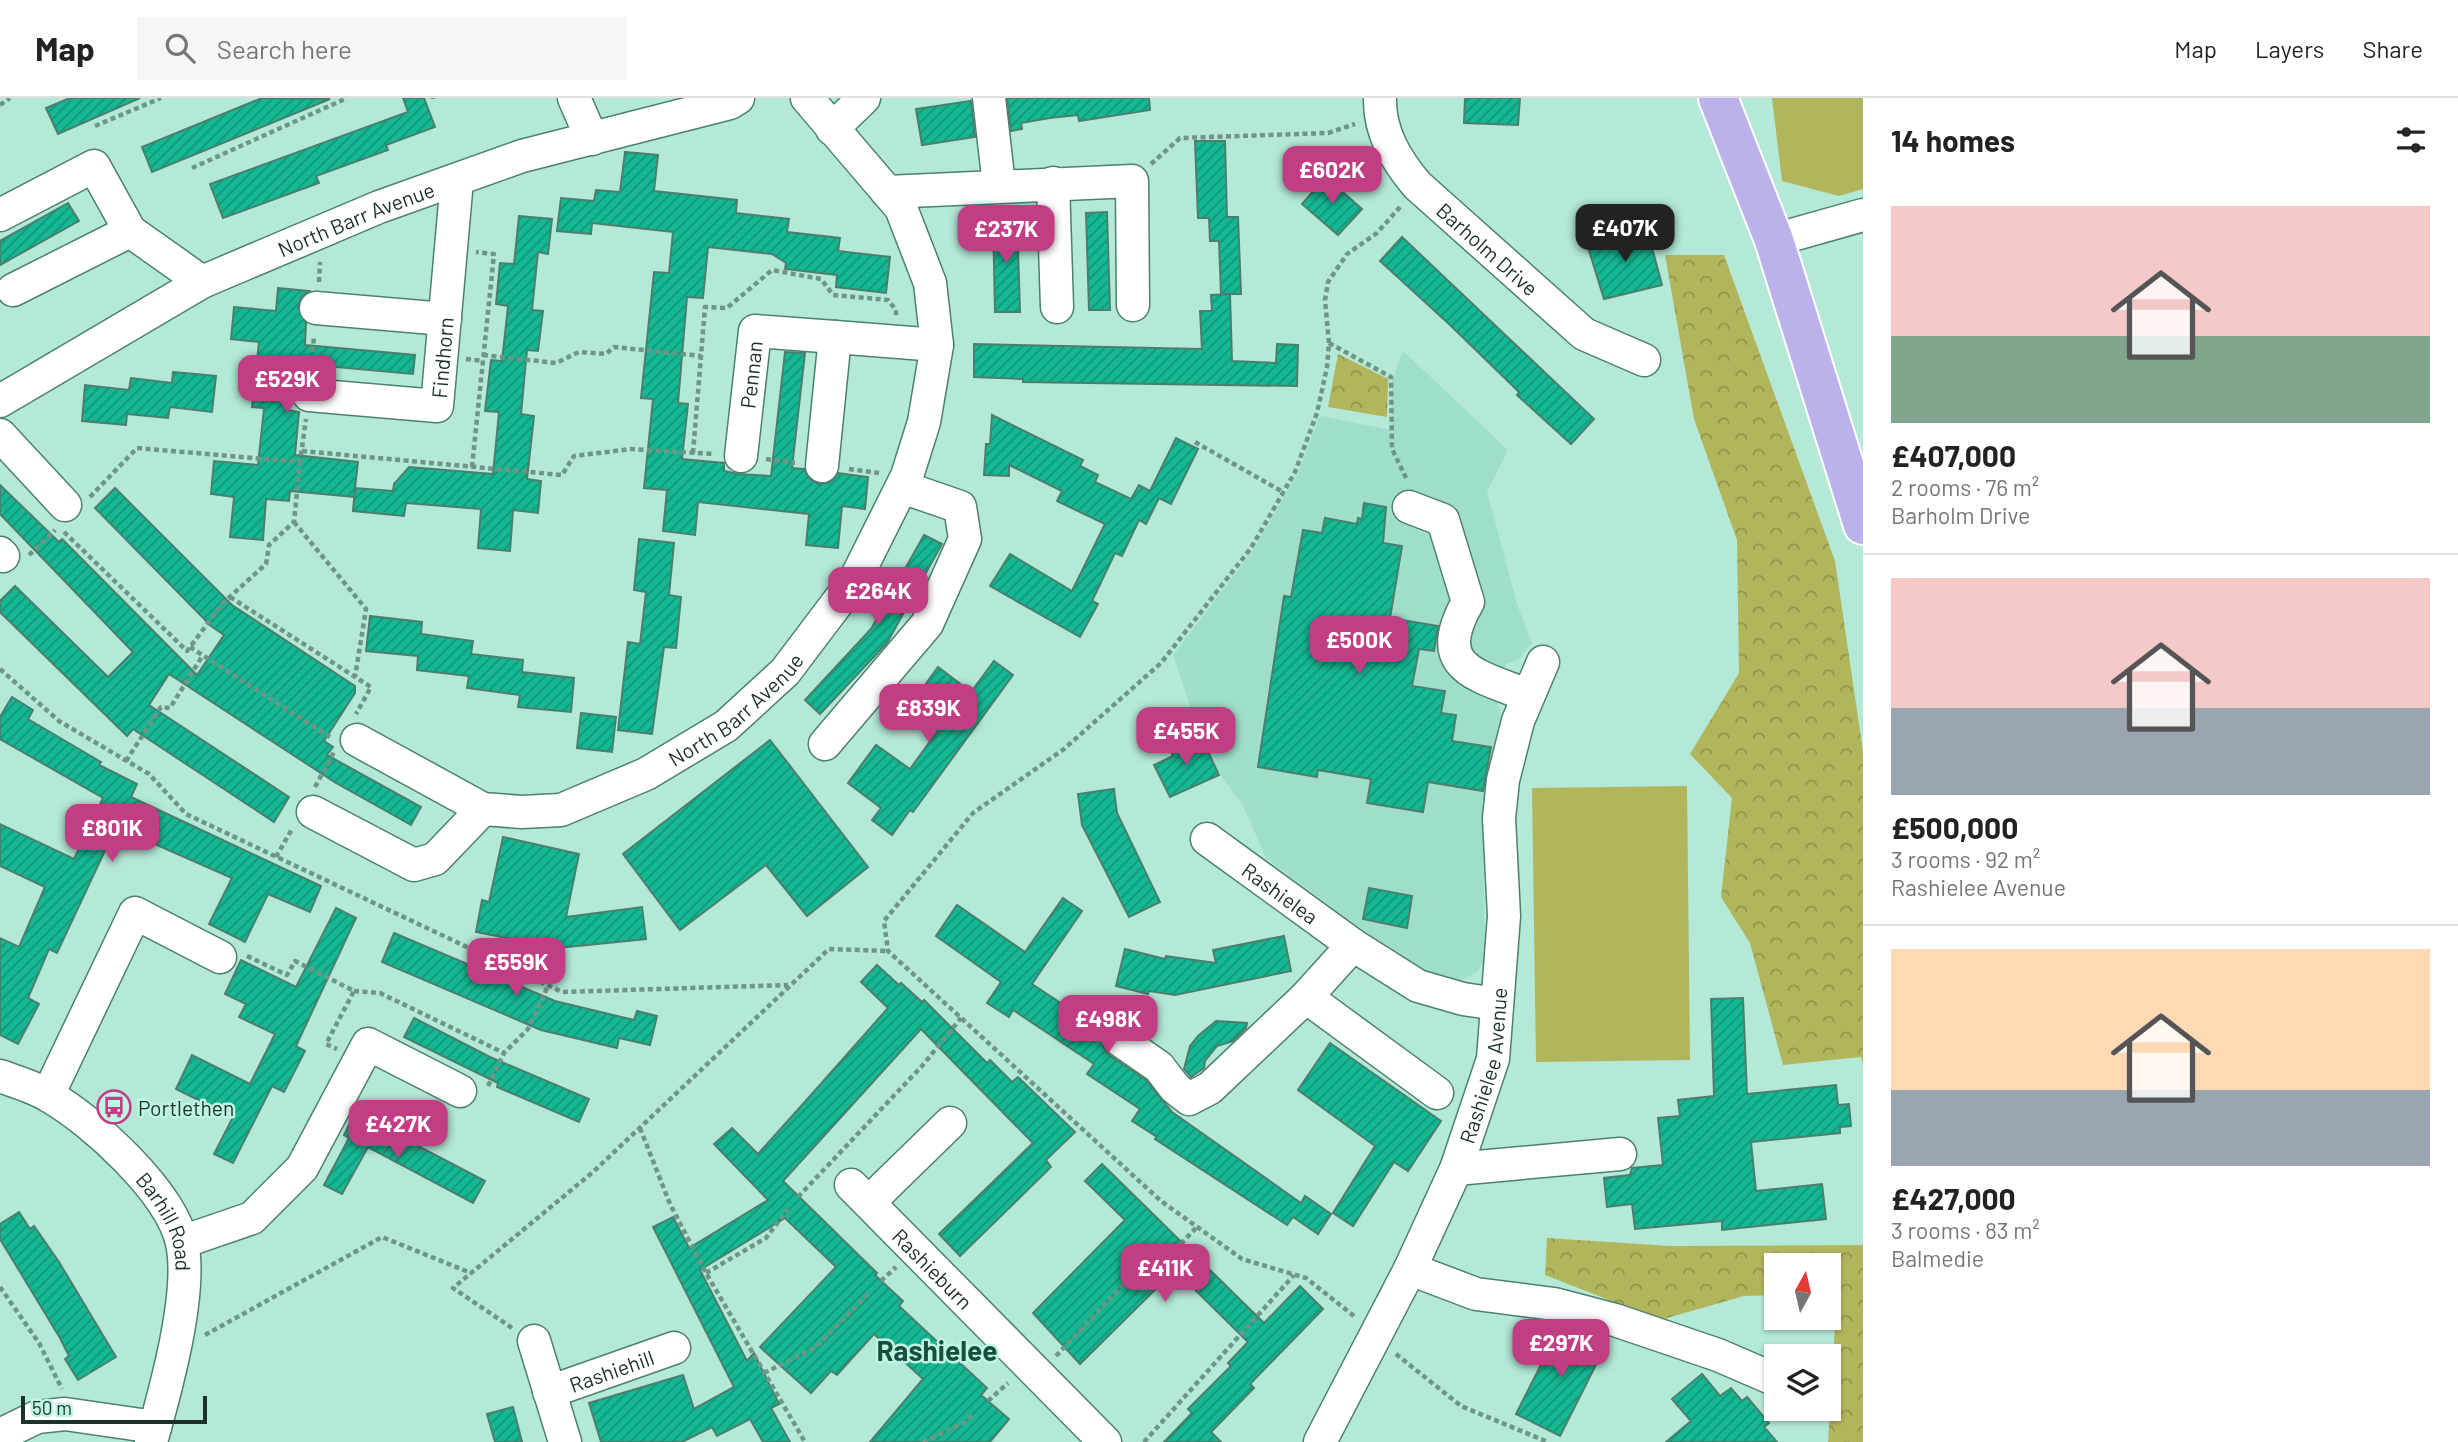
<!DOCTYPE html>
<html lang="en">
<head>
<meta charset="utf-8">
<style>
  :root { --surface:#fff; --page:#f6f6f6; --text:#222; --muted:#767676; --line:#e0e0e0; --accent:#c13e84 }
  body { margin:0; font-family:Barlow,sans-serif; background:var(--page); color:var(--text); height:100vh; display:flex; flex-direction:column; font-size:26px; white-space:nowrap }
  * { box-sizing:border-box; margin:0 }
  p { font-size:23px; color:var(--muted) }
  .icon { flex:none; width:38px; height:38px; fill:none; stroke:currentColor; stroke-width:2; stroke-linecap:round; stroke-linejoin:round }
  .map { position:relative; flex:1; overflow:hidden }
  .panel { display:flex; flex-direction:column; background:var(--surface); width:595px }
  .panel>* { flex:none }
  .needle { width:46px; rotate:8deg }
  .fabs { position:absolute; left:1764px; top:1155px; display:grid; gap:14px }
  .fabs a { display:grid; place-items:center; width:77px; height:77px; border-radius:0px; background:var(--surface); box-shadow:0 2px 5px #0004; font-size:35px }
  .scale { position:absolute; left:21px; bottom:18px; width:186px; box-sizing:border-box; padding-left:7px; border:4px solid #1b312a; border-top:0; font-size:19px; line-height:24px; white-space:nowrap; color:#1b312a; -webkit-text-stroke:5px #bff6e3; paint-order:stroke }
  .price { position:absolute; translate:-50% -60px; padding:0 16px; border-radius:14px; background:var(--accent); color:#fff; font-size:23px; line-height:46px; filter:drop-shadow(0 2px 4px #0008) }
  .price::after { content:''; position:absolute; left:50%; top:42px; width:21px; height:16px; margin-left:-10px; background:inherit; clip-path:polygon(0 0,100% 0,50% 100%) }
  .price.selected { background:#222; color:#fff }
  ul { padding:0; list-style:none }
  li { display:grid; align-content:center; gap:14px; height:371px; padding:0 28px }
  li+li { border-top:2px solid var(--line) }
  li span { display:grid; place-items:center; height:217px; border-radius:0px; color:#555 }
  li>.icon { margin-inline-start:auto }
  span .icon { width:126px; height:126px; fill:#fffc; stroke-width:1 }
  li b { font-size:30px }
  h2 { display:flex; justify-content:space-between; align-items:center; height:84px; padding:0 28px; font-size:30px }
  header { display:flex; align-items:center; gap:42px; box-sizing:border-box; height:98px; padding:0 35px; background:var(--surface); border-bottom:2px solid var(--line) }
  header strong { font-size:33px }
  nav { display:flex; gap:38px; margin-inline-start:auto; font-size:24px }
  .search { width:490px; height:63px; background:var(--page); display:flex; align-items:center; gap:18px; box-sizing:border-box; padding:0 24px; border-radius:0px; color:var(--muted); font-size:26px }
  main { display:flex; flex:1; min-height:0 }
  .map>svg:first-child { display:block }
</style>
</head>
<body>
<header>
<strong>Map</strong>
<div class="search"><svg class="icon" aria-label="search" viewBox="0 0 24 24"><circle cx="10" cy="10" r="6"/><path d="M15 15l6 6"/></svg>Search here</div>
<nav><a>Map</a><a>Layers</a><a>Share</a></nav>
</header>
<main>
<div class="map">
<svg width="1863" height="1344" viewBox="0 0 1863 1344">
  <defs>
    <pattern id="forest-crowns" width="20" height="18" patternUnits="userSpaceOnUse" patternTransform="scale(1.75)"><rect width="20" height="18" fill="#b1b65c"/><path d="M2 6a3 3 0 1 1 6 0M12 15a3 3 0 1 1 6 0" fill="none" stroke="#8f954c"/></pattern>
    <pattern id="building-hatch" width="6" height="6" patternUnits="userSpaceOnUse" patternTransform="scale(1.75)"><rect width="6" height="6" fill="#15b893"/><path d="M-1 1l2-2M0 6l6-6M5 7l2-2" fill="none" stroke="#129678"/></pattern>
  </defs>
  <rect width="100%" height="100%" fill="#b3e9d6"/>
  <polygon fill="#9fdfc9" points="1403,253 1508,352 1487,394 1517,506 1532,545 1518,562 1506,566 1496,597 1502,620 1483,728 1485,861 1477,874 1462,882 1436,881 1412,869 1266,760 1244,710 1219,674 1198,632 1173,557 1254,451 1299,373 1318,322 1322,318 1391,332 1392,282"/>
  <g fill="#b1b65c">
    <polygon points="1772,0 1863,0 1863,91 1839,98 1782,83"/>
    <polygon points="1687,688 1690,962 1536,964 1532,690"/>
  </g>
  <g fill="url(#forest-crowns)">
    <polygon points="1665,157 1724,157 1835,463 1863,653 1863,967 1861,959 1783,967 1750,845 1721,799 1732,700 1690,656 1739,575 1737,442 1694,321"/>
    <polygon points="1338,256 1388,281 1387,319 1328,309"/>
    <polygon points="1547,1140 1670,1148 1863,1147 1863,1344 1828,1344 1837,1196 1829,1195 1829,1167 1776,1167 1776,1197 1744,1198 1660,1222 1545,1177"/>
  </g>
  <g fill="url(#building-hatch)" stroke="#4b7e6e" stroke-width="2">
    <polygon points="70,0 140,0 58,36 46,10"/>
    <polygon points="262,0 330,1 152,74 142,49"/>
    <polygon points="403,0 424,0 435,29 386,47 388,52 316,78 319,85 223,120 210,86 408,14"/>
    <polygon points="1007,0 1149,0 1150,12 1079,23 1078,17 1050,20 1021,25 1022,31 1011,33"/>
    <polygon points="1465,0 1520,0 1518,27 1464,25"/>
    <polygon points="971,3 975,39 922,47 916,11"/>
    <polygon points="1195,43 1225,43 1227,119 1238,119 1241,196 1221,196 1219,143 1210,143 1209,120 1198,120"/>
    <polygon points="625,54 658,57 654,93 737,102 736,115 789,121 787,134 840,140 838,153 890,159 886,195 836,189 837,177 785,171 786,165 772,156 708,149 703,200 687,199 678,305 688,306 682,361 724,365 724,373 738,376 771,378 785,254 805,255 792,370 804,371 811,382 819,386 830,384 838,375 868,379 865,411 842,408 838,450 806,447 809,416 698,404 695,437 663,433 667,392 644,390 653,301 641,300 654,174 669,175 673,134 592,125 591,136 557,133 561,100 594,103 596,92 620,94"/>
    <polygon points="1326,79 1362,111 1338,137 1302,106"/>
    <polygon points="68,105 79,123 0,167 0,143"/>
    <polygon points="1107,114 1110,212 1089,212 1086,115"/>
    <polygon points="519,118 552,121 548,156 538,154 532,212 543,213 538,253 527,252 521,316 534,318 527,381 541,383 538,415 513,412 510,453 478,450 481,411 406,405 404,418 353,413 355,390 393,393 394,386 409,369 493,376 499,314 485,313 491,262 502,263 508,208 496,206 500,165 514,166"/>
    <polygon points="1017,119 1020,214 995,214 993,120"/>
    <polygon points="1647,131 1662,187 1604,201 1587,146"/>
    <polygon points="1402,139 1594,321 1571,346 1517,297 1519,294 1449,226 1380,163"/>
    <polygon points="278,190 309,193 301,199 298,209 306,225 305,247 415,257 413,276 303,266 303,272 292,271 288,312 299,314 295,357 358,364 354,399 290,393 289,403 266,401 263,442 230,439 234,399 211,396 214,363 258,367 264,310 252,309 259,244 231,241 234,209 276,213"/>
    <polygon points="1230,196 1232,263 1276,265 1277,246 1298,247 1297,288 1023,284 1023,281 974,279 974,246 1202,251 1200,213 1212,213 1211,197"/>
    <polygon points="173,274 216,278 212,314 170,309 168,320 127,316 126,327 82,323 85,287 129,292 131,280 172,285"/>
    <polygon points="992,317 1083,362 1080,368 1098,377 1095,384 1131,401 1139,387 1150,393 1176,340 1198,351 1171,406 1159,400 1146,426 1139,422 1122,458 1115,455 1092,503 1098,506 1080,539 990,488 1010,456 1072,493 1105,426 1057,403 1062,393 1009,367 1009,378 984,377 986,346 990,346"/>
    <polygon points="0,387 59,444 62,441 197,577 224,537 211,528 95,410 115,390 232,507 355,588 355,595 324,643 333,649 327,657 421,709 411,727 336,685 169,576 149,607 289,699 274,724 133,631 127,638 0,514 0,503 15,488 108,579 133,554 0,416"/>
    <polygon points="1364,405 1386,409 1383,445 1402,448 1390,520 1438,528 1434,553 1419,551 1412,588 1445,593 1441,615 1456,617 1452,643 1491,649 1483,693 1428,684 1423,714 1367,705 1371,681 1318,672 1317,679 1258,669 1284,498 1291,499 1303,432 1322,435 1325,420 1357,426 1358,420 1362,421"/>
    <polygon points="924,437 942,446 887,545 820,616 805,602 871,531"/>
    <polygon points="639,441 674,445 669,497 681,499 676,550 664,549 652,636 618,632 628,544 640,546 646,494 634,492"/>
    <polygon points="370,518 422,524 421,536 473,543 471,556 523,562 522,574 574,580 571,614 518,609 520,597 467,590 469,578 417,572 418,558 366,553"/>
    <polygon points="994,563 1013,577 913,714 910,712 892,737 872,722 881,710 848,685 876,647 910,671 939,631 909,609 938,569 971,594"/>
    <polygon points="12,599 33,612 28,621 101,664 99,667 137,686 131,699 321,788 310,814 268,796 245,844 209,826 232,780 116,729 57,855 49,851 28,900 39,906 18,946 0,937 0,840 19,849 45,789 0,768 0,726 74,761 103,700 0,641 0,619"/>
    <polygon points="581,615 616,619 612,654 577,650"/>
    <polygon points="1184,637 1190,649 1203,643 1219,677 1170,699 1154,667 1173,658 1167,645"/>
    <polygon points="770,642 868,769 807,818 766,767 680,832 623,756"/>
    <polygon points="1114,691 1117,715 1160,804 1129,819 1082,727 1078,696"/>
    <polygon points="503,739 579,756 566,819 642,809 646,841 558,850 476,834 482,802 489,804"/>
    <polygon points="1369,790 1412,798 1407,830 1363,821"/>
    <polygon points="1063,800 1082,813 1032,886 1082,919 1080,923 1103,938 1103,949 1109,957 1146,982 1172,1014 1301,1105 1305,1098 1331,1116 1318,1136 1293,1119 1287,1127 1155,1041 1157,1039 1132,1023 1140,1011 1087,976 1094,966 1013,912 1009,919 987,905 1001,884 936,838 957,807 1025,854"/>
    <polygon points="336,810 356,820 296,948 305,953 284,994 272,988 233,1065 214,1056 233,1019 176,991 192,957 250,986 275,936 239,919 246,906 225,896 241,862 296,889"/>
    <polygon points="394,835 555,903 634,922 637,913 657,918 650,947 619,940 617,950 541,932 382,864"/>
    <polygon points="1284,838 1291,873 1175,897 1149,893 1148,896 1116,888 1125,851 1165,861 1166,858 1216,865 1213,852"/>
    <polygon points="877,867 899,887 901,885 922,904 924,902 987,965 990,962 1012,984 1018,979 1075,1034 1046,1062 1051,1069 960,1158 939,1136 1033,1045 921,931 783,1083 877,1175 875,1177 903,1203 899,1208 987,1290 981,1297 1009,1321 990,1344 870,1344 923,1281 874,1236 837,1277 831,1273 811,1295 760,1249 836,1169 785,1120 700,1172 747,1263 754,1255 779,1306 771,1310 790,1344 763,1344 750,1321 717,1338 712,1329 682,1344 601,1344 589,1305 683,1277 694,1311 734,1289 653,1129 673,1119 689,1150 768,1102 714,1046 732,1030 758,1056 811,997 888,910 861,884"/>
    <polygon points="1743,900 1747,996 1836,987 1838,1007 1849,1006 1851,1028 1840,1029 1840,1035 1751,1044 1756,1093 1822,1086 1826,1121 1722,1132 1722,1123 1635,1131 1632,1106 1607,1109 1604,1080 1630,1077 1632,1070 1663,1067 1658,1020 1680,1018 1678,1002 1714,998 1711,901"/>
    <polygon points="414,920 490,959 589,1001 579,1024 497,989 498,985 404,939"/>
    <polygon points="1216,923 1247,925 1246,930 1233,943 1217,948 1205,963 1204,970 1191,979 1184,971 1190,948 1198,938"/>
    <polygon points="1330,945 1441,1023 1408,1073 1394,1064 1353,1128 1333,1115 1375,1048 1298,992"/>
    <polygon points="355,1015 485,1083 473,1105 368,1049 342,1096 324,1087 349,1040 344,1037"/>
    <polygon points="1102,1066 1264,1225 1300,1188 1323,1211 1250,1286 1254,1290 1211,1334 1221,1344 1164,1344 1192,1315 1188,1311 1231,1268 1228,1265 1248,1244 1175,1172 1080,1266 1033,1215 1125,1122 1085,1083"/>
    <polygon points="19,1114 30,1131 34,1128 59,1164 116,1259 78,1282 65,1261 69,1258 60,1240 0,1141 0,1126"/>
    <polygon points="1561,1227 1583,1233 1607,1245 1560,1338 1516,1316"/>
    <polygon points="1702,1276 1720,1298 1731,1290 1742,1303 1747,1299 1769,1325 1764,1329 1777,1344 1666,1344 1691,1323 1672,1301"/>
    <polygon points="513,1309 522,1344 495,1344 487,1316"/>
  </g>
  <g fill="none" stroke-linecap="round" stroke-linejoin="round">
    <defs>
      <g id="minor">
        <polyline points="574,0 592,41"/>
        <polyline points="989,0 999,87"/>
        <path id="s1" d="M 1380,0 C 1379,34 1396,62 1417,87 L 1584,236 L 1644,262"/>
        <polyline points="832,31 864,0"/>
        <polyline points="1053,85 1057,209"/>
        <polyline points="887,94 1132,83 1133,207"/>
        <polyline points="0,117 94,68 130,133 202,184"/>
        <polyline points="1774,142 1863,117"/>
        <polyline points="13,192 130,133"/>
        <polyline points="316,210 445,221"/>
        <path id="s2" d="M 309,297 L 437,308 L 457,82"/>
        <path id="s3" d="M 0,303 L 202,184 L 379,109 L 522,58 L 730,5 L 738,0"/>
        <polyline points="0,337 65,407"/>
        <path id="s4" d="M 741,358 L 755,233 L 835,239"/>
        <polyline points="822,368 835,239 937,247"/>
        <path d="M 1409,409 L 1443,422 L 1468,504 C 1430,570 1476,577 1527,597"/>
        <polyline points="0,455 3,458"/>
        <path id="s5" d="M 357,642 L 483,711 L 522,714 L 561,712 L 646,676 L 726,628 L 785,574 L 856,480 L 907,378 L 924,324 L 937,247 L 930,185 L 901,110 L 807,0"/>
        <polyline points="825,646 927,526 965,441 960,409 902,389"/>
        <polyline points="313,714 414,767 435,761 483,711"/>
        <path id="s6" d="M 1207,741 L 1353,847 L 1418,888 L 1463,901 L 1497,906"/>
        <polyline points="1306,899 1437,995"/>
        <polyline points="1120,942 1159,969 1175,990 1189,1001 1210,990 1306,899 1353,847"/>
        <path id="s7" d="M 0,978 C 16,984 35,989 49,998 C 93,1023 171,1094 182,1145 C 193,1195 165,1294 151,1344"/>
        <polyline points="48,997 135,815 220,859"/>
        <polyline points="1456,1071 1620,1056"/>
        <path id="s8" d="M 851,1087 L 1105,1344"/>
        <polyline points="869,1104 950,1025"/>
        <polyline points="182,1144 252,1120 302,1070 368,946 460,993"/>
        <polyline points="1410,1171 1476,1196 1554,1206 1615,1222 1718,1257 1776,1282"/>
        <polyline points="534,1243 565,1344"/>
        <path id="s9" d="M 549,1294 L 674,1250"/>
        <polyline points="0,1337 37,1319 65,1316 155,1329"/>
        <path id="s10" d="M 1320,1344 L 1410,1171 L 1456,1071 L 1493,961 L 1504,818 L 1499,720 L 1503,682 L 1518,623 L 1543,564"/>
      </g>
      <polyline id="major" points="1718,0 1774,142 1863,427"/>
    </defs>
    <use href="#minor" stroke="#4c806f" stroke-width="35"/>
    <use href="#major" stroke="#fff" stroke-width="42"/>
    <g stroke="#6e9588" stroke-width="4.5" stroke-dasharray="5 3.5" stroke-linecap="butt">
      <polyline points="433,0 433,1"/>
      <polyline points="0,7 10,0"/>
      <polyline points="95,28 161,0"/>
      <polyline points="1151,66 1180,40 1328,35 1355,26"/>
      <polyline points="192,70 347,0"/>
      <polyline points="319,184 320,164"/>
      <polyline points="1329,245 1391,279 1392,351 1407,382"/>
      <polyline points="483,257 556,265 579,254 606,256 614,249 701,258"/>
      <polyline points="466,261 483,263"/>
      <polyline points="311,271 314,238"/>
      <polyline points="1195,344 1283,394"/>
      <polyline points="302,353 562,377 574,358 631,351 715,356"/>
      <polyline points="693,355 705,209 727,210 772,172 821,181 833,197 888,202 896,212 896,217"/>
      <polyline points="766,361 795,365"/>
      <polyline points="472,369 494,156 476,154"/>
      <polyline points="849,371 879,375"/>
      <polyline points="90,399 137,350 300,364 306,321"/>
      <polyline points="294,424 366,511 355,579"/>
      <polyline points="64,434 187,553 223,505 266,466 269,447 294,424 300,364"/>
      <polyline points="29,457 55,432"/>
      <polyline points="230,499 371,589 356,616"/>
      <polyline points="190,549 330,639"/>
      <polyline points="0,571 59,623 149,676 186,716 562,894 788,887"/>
      <polyline points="126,663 161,609 170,610 203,557"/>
      <polyline points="315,689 334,654"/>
      <polyline points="276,759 292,731"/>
      <polyline points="247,858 287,877 295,863 354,893 326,946 337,951"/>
      <polyline points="354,893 380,895 504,955"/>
      <polyline points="488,988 504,955 528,931 548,888"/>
      <polyline points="640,1030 670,1106 706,1175 805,1344"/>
      <polyline points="798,1099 922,968 961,920"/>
      <polyline points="706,1175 766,1140 788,1111"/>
      <polyline points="881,1183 896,1169"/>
      <polyline points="0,1189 39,1245 62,1291"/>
      <polyline points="1354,1218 1306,1180 1242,1161 1161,1103 888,853 884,823 973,715 1064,651 1161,565 1251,450 1295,374 1317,315 1327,269 1329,245 1325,202 1328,184 1347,156 1377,135 1400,109"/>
      <polyline points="512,1230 453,1190 593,1074 829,851 888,853"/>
      <polyline points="205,1237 382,1139 471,1175"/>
      <polyline points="1396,1256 1461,1308 1548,1344"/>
      <polyline points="1056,1258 1134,1175 1166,1161 1196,1130"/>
      <polyline points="764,1275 816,1249 868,1196"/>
      <polyline points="988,1303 1008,1285"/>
      <polyline points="923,1344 965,1324 974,1316"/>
      <polyline points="1144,1344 1294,1177"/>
    </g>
    <use href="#minor" stroke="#fff" stroke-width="32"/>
    <use href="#major" stroke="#bdb1eb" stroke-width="38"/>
  </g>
  <defs>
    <symbol id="bus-ring" viewBox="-11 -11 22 22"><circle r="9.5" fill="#bff6e3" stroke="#c13e84" stroke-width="1.5"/><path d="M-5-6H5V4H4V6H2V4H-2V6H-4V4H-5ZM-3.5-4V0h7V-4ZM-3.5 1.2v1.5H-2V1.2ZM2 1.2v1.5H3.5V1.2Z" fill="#c13e84"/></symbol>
  </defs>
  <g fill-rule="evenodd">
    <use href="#bus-ring" x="95" y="990" width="38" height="38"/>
  </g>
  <g text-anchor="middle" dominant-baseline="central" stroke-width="5" stroke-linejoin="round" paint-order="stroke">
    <g font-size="21" fill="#1b312a" stroke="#bff6e3">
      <text stroke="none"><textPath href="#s3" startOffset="401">North Barr Avenue</textPath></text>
      <text stroke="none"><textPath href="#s1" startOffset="192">Barholm Drive</textPath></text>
      <text stroke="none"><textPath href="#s2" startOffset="177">Findhorn</textPath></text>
      <text stroke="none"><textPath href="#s4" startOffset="82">Pennan</textPath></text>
      <text stroke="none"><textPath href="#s5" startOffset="425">North Barr Avenue</textPath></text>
      <text stroke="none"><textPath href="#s6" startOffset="91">Rashielea</textPath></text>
      <text stroke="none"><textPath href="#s10" startOffset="413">Rashielee Avenue</textPath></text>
      <text stroke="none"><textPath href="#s7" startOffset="229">Barhill Road</textPath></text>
      <text stroke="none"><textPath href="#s8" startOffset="117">Rashieburn</textPath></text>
      <text stroke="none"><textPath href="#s9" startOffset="66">Rashiehill</textPath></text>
    </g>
    <g font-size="21" fill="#1b312a" stroke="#bff6e3" text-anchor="start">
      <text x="138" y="1009">Portlethen</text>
    </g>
    <g font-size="28" font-weight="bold" fill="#184e3f" stroke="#bff6e3">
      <text x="937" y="1252">Rashielee</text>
    </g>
  </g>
</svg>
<div class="fabs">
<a><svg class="needle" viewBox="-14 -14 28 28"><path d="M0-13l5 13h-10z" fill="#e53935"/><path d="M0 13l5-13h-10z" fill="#767676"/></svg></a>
<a><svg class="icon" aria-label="layers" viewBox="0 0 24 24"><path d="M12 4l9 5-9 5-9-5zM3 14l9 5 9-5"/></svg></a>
</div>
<div class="scale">50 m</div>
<b class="price" style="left:1332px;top:108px">£602K</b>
<b class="price selected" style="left:1625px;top:166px">£407K</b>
<b class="price" style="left:1006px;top:167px">£237K</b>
<b class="price" style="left:287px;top:317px">£529K</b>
<b class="price" style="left:878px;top:529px">£264K</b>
<b class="price" style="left:1359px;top:578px">£500K</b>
<b class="price" style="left:928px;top:646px">£839K</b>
<b class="price" style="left:1186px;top:669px">£455K</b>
<b class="price" style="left:112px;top:766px">£801K</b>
<b class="price" style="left:516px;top:900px">£559K</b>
<b class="price" style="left:1108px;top:957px">£498K</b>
<b class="price" style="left:398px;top:1062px">£427K</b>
<b class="price" style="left:1165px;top:1206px">£411K</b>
<b class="price" style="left:1561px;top:1281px">£297K</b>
</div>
<section class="panel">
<h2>14 homes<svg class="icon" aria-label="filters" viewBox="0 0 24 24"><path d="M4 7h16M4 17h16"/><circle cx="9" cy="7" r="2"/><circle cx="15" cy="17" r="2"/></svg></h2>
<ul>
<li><span style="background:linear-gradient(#f6c9c9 60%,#7fa58c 0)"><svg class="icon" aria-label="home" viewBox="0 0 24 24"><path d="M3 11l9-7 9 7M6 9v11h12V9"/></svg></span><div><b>£407,000</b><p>2 rooms · 76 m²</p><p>Barholm Drive</p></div></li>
<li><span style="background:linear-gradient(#f6c9c9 60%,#9aa5b1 0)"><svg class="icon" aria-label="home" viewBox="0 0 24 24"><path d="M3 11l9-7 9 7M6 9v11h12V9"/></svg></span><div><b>£500,000</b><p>3 rooms · 92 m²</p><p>Rashielee Avenue</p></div></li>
<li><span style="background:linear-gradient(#ffd9b3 65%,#9aa5b1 0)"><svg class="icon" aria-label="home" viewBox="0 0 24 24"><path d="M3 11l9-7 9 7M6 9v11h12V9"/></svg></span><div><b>£427,000</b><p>3 rooms · 83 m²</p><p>Balmedie</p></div></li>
</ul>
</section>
</main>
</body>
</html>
